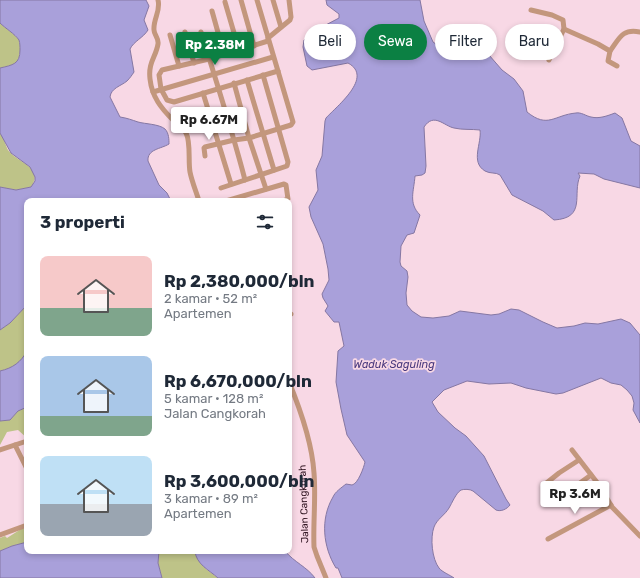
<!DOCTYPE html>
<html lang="id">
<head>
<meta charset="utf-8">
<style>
  :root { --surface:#fff; --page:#f2f2f3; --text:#1f2937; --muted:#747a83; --accent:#0b8043 }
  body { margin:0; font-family:Rubik,sans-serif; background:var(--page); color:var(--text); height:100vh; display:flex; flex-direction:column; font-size:15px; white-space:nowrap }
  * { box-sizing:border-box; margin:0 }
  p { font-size:13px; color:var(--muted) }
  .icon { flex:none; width:22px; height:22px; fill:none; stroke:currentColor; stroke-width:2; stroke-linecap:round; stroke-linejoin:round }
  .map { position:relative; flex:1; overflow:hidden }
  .details { position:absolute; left:24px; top:198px; width:268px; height:356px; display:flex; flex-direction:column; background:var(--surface); border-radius:8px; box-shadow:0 2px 6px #0003 }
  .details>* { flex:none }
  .hud { position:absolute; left:304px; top:24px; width:276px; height:36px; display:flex; gap:8px }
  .price { position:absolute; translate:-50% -34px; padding:0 9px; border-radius:4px; background:#fff; color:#222; font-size:13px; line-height:26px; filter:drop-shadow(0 1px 2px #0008) }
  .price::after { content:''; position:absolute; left:50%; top:24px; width:12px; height:9px; margin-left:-6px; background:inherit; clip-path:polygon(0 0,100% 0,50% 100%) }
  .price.current { background:var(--accent); color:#fff }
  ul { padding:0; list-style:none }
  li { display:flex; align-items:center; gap:12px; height:100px; padding:0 16px }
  li span { display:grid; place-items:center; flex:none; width:112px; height:80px; border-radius:8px; color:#555 }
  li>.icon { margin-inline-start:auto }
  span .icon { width:48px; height:48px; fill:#fffc; stroke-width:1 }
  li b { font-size:17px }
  h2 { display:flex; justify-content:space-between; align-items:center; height:48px; padding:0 16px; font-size:17px }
  .tag { padding:0 14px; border-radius:18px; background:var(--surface); box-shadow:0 2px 6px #0003; font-size:14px; line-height:36px }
  .tag.current { background:var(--accent); color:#fff }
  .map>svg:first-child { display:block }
</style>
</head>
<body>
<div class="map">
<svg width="640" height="578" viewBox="0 0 640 578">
  <rect width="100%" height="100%" fill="#f8d8e5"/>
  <g fill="#bec388">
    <path d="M 0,23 C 5,28 15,34 19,40 C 20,43 20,47 20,50 C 20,64 13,65 0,68 Z"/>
    <path d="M 0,133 C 4,138 5,144 8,150 C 17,163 45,167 31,187 L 16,190 L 0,187 Z"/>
    <path d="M 27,305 C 27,314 29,344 27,352 C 23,363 11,369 0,371 L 0,330 L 10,323 Z"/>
    <polygon points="27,407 27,438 18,430 7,432 0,445 0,421 10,420 18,411"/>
    <polygon points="27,528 27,542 12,546 0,551 0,538 5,536 7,538 21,529"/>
    <polygon points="159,551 195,551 195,553 206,569 218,578 162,578 158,563"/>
  </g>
  <g fill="#a9a0da" stroke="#8577a3">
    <path d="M 0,0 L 146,0 L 149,6 L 144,20 L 148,30 C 143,38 134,41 130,49 L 134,72 C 132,75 130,78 127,81 C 121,86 111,88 110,97 L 120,117 C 127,118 132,120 138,122 C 145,124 159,124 165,129 C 169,133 169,140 169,144 C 161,149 147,149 148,161 L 159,185 L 167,193 L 171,201 L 27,201 L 27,305 L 10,323 L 0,330 L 0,187 L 16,190 L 31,187 L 35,181 L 35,177 L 30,167 L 11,153 L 0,133 L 0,68 C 13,65 20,64 20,50 C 20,47 20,43 19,40 C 15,34 5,28 0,23 Z"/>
    <path d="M 326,0 L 420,0 L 424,21 L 433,42 L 440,47 L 472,48 L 484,52 L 489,55 L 502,70 L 514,79 L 523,91 L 527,112 C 548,129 554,115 576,113 C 581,112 586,116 591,117 C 599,119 607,116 615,113 L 622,118 L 631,141 L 640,146 L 640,188 L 604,179 L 594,174 L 578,173 L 580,176 C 572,194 587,218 554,220 L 543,211 L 512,195 L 500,175 C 496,172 490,174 485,171 C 470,162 482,143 480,130 C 472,129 462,130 454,128 C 444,126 434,112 424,127 L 426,166 L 425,173 L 422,175 L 415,176 C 414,191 408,203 420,215 L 414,233 L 407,235 L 401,246 L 400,262 L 401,266 L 407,271 L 408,277 L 406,293 L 407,305 L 412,311 L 421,317 L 433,318 L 449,316 L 460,311 L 491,315 L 499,314 L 511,309 L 519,310 L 543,322 L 557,328 L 574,326 L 585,323 L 598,324 L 621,319 L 630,323 L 640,335 L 640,423 L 633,410 L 634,403 L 632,396 L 627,390 L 621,385 L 611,383 L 601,378 L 563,393 L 556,394 L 526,388 L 511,383 L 489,384 L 467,381 L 444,390 L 432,402 L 438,412 L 455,428 L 466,436 L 484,456 L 506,499 L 510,505 C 507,509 501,512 496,510 L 473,491 C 470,489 464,489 461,490 C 456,493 452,503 449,508 C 445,515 437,519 434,527 C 430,538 432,559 439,568 C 442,572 450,575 454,578 L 342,578 L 338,568 L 336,568 C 323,547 320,519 333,497 C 335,492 341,488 346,484 C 348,484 350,485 352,485 C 358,484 364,467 365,462 L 347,435 L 341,409 L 336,382 L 338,351 L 344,346 L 339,322 L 334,322 L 325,311 L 328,306 L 323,298 L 322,294 L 329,280 L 328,269 L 323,244 L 311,217 L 309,207 L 318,190 L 316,170 L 322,156 L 325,121 L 326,118 C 337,106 374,77 348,63 L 312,70 L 307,66 L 303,47 L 304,40 L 322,27 L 339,18 L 339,14 L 327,5 Z"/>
    <path d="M 27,351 L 27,407 L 18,411 L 10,420 L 0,421 L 0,371 C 13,368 21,362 27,351 Z"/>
    <polygon points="27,542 27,551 159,551 158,563 162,578 0,578 0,551 12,546"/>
    <path d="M 195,551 L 285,551 C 294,562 307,567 315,578 L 218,578 C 209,570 196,564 195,551 Z"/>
  </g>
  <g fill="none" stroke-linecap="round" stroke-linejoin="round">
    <g stroke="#c3977d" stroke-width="5">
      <path d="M 158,0 C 161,11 153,19 154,30 C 154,35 159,38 158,44 C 156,57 148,62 150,79 C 152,97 161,108 173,120 C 178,124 183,128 186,133 C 191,142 188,161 190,172 C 192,182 196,191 199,201"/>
      <polyline points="241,0 254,46"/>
      <polyline points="273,0 281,27"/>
      <polyline points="225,2 239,50"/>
      <polyline points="531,10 552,15 563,20 564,29 549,60"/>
      <polyline points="212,11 224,54"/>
      <polyline points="564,29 598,44 610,51 608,61 617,66"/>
      <polyline points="185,32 194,63"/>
      <path d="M 201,32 C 216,81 232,130 245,180"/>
      <polyline points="531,33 555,48"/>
      <polyline points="170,35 179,66"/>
      <polyline points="268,38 290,20 291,17 289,0"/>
      <polyline points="268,41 209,59 162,70 159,75 161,89 167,100 174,102 278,71"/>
      <path d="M 610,51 C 619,39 622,28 640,32"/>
      <polyline points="247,80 274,170"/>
      <polyline points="234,83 249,138 266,189"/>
      <polyline points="153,92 273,57"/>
      <polyline points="203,93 231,184"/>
      <polyline points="205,156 204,148 205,147 234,140 249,138 291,125 293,122 257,0"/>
      <polyline points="221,188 287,166 288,162 263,75"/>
      <polyline points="226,201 284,184 286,185 288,199 282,201"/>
      <polyline points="289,314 291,314"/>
      <path d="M 289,382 C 301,411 312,442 314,473 C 316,498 313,522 314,547 L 317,556 L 326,578"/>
      <polyline points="15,445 27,469"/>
      <polyline points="0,450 27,441"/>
      <polyline points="572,450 599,485 612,507 640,536"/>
      <polyline points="580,483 591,475"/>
      <polyline points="544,485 559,473 579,460"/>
      <polyline points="0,535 27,525"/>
      <polyline points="548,539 611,505"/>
    </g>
  </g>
  <g text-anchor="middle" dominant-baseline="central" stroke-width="3.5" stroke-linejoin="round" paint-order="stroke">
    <g font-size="10" fill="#321623" stroke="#f8d8e5">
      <text transform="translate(304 504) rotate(-92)">Jalan Cangkorah</text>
    </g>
    <g font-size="11" font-style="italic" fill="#49397e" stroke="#f8d8e5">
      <text x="394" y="364">Waduk Saguling</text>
    </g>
  </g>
</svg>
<b class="price current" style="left:215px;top:66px">Rp 2.38M</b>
<b class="price" style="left:209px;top:141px">Rp 6.67M</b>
<b class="price" style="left:575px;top:515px">Rp 3.6M</b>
<div class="hud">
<a class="tag">Beli</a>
<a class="tag current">Sewa</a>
<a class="tag">Filter</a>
<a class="tag">Baru</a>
</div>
<section class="details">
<h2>3 properti<svg class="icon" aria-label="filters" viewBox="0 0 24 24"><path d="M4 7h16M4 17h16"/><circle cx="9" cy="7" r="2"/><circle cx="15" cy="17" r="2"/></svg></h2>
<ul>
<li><span style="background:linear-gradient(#f6c9c9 65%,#7fa58c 0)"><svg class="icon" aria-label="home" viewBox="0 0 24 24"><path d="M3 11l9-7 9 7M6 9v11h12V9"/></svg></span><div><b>Rp 2,380,000/bln</b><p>2 kamar · 52 m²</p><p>Apartemen</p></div></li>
<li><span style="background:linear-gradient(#a9c7e8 75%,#7fa58c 0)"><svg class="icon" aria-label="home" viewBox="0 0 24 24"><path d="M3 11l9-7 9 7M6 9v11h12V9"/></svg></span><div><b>Rp 6,670,000/bln</b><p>5 kamar · 128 m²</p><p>Jalan Cangkorah</p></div></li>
<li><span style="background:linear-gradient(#bfe0f5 60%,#9aa5b1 0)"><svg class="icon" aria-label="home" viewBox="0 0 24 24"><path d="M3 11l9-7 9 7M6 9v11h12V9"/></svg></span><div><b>Rp 3,600,000/bln</b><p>3 kamar · 89 m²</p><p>Apartemen</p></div></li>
</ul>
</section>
</div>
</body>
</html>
